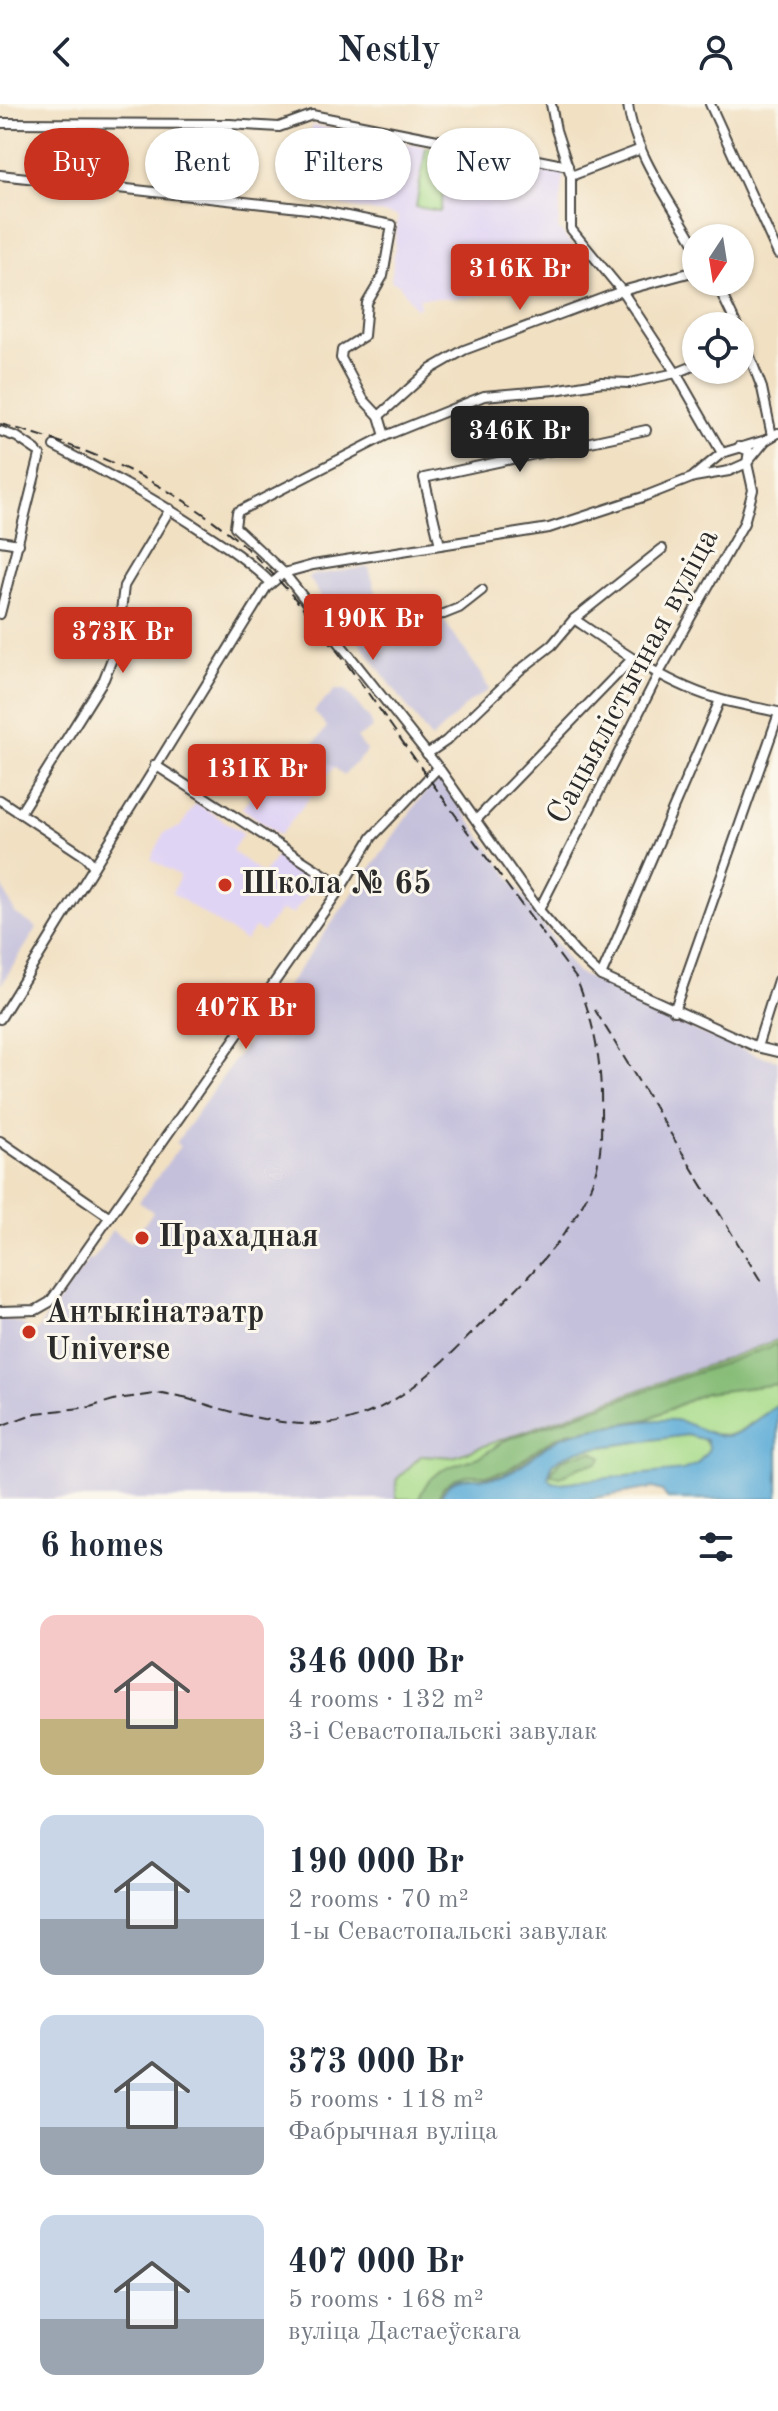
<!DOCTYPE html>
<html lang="en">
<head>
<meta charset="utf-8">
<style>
  :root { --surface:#fff; --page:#f2f2f3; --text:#1f2937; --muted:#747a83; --accent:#c8321e }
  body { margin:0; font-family:"Old Standard TT",serif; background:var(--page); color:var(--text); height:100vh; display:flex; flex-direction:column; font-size:30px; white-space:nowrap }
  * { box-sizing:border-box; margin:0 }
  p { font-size:26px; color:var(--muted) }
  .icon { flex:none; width:44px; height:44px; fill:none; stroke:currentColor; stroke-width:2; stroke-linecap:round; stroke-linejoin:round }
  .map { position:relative; height:1395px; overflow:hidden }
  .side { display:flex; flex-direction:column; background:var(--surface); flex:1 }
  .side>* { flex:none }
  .banner { position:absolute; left:24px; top:24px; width:730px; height:72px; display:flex; gap:16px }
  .needle { width:52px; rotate:192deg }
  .fabs { position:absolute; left:682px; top:120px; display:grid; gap:16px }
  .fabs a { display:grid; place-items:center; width:72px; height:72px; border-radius:50%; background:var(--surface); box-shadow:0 2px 6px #0004; font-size:40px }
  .price { position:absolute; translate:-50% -68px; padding:0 18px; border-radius:8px; background:var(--accent); color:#fff; font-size:26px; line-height:52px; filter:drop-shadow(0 2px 4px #0008) }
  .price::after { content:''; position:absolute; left:50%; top:48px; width:24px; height:18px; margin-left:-12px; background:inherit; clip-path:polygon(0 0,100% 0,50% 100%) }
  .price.current { background:#222; color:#fff }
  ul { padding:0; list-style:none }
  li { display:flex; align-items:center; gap:24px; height:200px; padding:0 40px }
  li span { display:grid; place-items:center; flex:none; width:224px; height:160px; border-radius:16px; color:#555 }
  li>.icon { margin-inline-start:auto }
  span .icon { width:96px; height:96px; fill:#fffc; stroke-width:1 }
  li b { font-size:34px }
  h2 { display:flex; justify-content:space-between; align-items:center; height:96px; padding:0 40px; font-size:34px }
  .chip { padding:0 28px; border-radius:36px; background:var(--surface); box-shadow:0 2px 6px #0004; font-size:28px; line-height:72px }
  .chip.current { background:var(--accent); color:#fff }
  header { display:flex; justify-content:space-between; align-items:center; height:104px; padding:0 40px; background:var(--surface); font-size:36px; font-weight:700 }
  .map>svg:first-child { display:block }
</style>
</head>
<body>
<header><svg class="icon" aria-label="back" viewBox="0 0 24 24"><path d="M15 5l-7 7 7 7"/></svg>Nestly<svg class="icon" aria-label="person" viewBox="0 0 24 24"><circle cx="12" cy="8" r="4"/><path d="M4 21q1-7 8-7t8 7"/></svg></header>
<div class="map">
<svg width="778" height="1395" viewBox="0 0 778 1395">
  <rect width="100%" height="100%" fill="#fbf7ec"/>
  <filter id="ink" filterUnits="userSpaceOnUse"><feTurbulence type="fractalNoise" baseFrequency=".0125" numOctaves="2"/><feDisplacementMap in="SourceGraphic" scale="16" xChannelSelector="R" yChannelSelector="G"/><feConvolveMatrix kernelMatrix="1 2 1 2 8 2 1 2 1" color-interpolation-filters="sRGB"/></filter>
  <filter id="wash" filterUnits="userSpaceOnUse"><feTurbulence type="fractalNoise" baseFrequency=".006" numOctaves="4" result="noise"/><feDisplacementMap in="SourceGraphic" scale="32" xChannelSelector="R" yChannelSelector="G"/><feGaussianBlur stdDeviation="1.8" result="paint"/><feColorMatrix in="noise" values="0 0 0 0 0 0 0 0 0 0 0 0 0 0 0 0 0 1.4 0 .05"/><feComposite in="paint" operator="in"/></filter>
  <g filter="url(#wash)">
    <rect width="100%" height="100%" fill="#f1e0c2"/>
    <g fill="#e0d4f4">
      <polygon points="312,21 564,69 558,124 581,152 557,153 535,166 530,186 521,182 464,194 419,194 420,202 416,205 399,180 391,177 398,112 307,95"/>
      <polygon points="310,645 334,663 280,731 242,704 256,685 243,675 260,646 289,667"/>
      <polygon points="196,699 243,729 232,747 263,770 277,751 316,779 293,810 280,807 263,828 255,824 245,837 172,789 180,772 151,755 164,729 180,723"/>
    </g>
    <g fill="#c4c0db">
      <polygon points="369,463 382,510 336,517 308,472"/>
      <polygon points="442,514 480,568 489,586 471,597 431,635 357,535 367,530 378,530 378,524"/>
      <polygon points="335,586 346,586 371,617 372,624 357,634 367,647 344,671 310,645 327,623 314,607"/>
      <polygon points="440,674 577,869 654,904 660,911 696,927 760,952 778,956 778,1236 453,1353 422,1351 397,1375 396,1395 0,1395 0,1214 20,1219 36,1228 89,1155 92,1157 112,1126 130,1139 133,1136 153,1108 139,1098 180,1042 176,1039 404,717 432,679"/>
      <polygon points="0,777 15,809 37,824 1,881"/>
    </g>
    <g fill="#a9dc8b" stroke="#6a845b" stroke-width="2">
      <polygon points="426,43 451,48 440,107 416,103"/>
      <polygon points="778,1236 778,1301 738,1328 729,1331 714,1330 671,1316 571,1330 552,1338 506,1370 454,1378 445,1386 440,1395 396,1395 397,1375 422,1351 453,1353"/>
      <path d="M 687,1331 L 702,1334 L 709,1343 C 707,1359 691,1364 677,1368 L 560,1379 L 552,1378 L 548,1374 L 552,1360 L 566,1351 L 580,1346 Z"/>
    </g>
    <g fill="#86bc77" stroke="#587451" stroke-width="2">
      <path d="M 778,1240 L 778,1280 L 705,1289 L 648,1315 L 567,1329 L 553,1335 L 506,1367 L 489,1371 L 466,1371 L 454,1375 L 444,1383 L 437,1395 L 419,1395 C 430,1362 454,1363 481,1352 C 489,1348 496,1342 503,1337 Z"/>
      <path d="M 593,1348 L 602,1353 L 598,1359 L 581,1362 L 560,1373 L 551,1371 C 556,1353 576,1350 593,1348 Z"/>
    </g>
    <path fill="#5cacd7" stroke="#446c81" stroke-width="2" fill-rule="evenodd" d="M 778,1301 L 778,1395 L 668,1395 L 662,1387 L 653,1384 L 588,1395 L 440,1395 C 455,1361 478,1381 503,1371 C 528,1362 545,1337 571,1330 C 592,1324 652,1314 674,1316 C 693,1318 712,1336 732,1331 C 748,1326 764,1309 778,1301 ZM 687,1331 L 706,1336 L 709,1346 L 697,1360 L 683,1366 L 560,1379 L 552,1378 L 548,1374 L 552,1360 L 566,1351 L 580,1346 Z"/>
  </g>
  <g filter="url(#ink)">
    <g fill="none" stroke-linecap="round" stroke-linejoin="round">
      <defs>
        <g id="minor">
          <polyline points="551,0 556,26 571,72 571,125 622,187 676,269 722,349"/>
          <path d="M 628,0 C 633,48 672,100 696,142"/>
          <polyline points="710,0 778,150"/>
          <polyline points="0,19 230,20 279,23 312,11 568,62"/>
          <polyline points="0,71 317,106 392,121 383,172 367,199 364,232 342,246 341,254 363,295 379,312 385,332"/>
          <polyline points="571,72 641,45"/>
          <polyline points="716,178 737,222"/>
          <polyline points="740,227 762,284 772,332"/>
          <polyline points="696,261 676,269 630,279 602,278 555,286 484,292 385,332 237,408 235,423 284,469 441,667 539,806 576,849 601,872 757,943 778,948"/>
          <polyline points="379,312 431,265 464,246 622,187 696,167"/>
          <polyline points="0,327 17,333 36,346"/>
          <path d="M 54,342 C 105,368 154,394 201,426 C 226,442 250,458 271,479"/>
          <polyline points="694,372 722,349 766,336 778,329"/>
          <polyline points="0,437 19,440"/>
          <polyline points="440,441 424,374 646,326"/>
          <polyline points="0,510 40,351"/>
          <path d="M 574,515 C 619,546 669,582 722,596 C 741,601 760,604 778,608"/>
          <polyline points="326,524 444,510 459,504 482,486"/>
          <polyline points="427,650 446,637 520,566 552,541 574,515 662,445"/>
          <polyline points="155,661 342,782"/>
          <polyline points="0,696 86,753 93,761"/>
          <polyline points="20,709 104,575 117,542 124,482 170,405"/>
          <polyline points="476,716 632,555"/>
          <polyline points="539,806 659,569 744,419 753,386 747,359 749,347 739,343"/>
          <polyline points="601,872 720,596"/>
          <polyline points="674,907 778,612"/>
          <polyline points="0,915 266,484 284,469 313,461 549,424 643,393 694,373 729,367 747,359 766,336"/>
          <polyline points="757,943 778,876"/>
          <polyline points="0,1037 110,1113"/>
          <polyline points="0,1207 36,1206 50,1198 342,782 372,733 438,664"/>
        </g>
      </defs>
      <use href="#minor" stroke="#494642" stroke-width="12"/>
      <use href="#minor" stroke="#fff" stroke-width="8"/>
      <g stroke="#2b2b2b" stroke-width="2" stroke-dasharray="12 6" stroke-linecap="butt">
        <path d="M 0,320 C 86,342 176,381 243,441 C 307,499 357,574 407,644 C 462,721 519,798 576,874 C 594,917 602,958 601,1004 C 601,1020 602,1037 599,1053 C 588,1120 523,1178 477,1224 C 441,1261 397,1305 344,1317 C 294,1328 229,1308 182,1293"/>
        <polyline points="595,906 762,1179"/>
        <polyline points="0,1322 36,1309 90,1303 117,1295 162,1289 194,1295"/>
      </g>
    </g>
  </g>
  <g fill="#c8321e" stroke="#fbf7ec" stroke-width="3">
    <circle cx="225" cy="781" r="8"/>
    <circle cx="142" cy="1134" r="8"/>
    <circle cx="29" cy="1228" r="8"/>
  </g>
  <g text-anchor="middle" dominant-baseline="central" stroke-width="6" stroke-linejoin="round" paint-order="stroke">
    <g font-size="32" fill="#2b2b2b" stroke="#fbf7ec">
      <text transform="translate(634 573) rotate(-62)">Сацыялістычная вуліца</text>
    </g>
    <g font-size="32" font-weight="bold" fill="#2b2b2b" stroke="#fbf7ec" text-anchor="start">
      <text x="241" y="781">Школа № 65</text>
      <text x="158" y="1134">Прахадная</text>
      <text x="45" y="1210">Антыкінатэатр<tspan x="45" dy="37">Universe</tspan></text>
    </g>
  </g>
</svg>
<div class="fabs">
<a><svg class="needle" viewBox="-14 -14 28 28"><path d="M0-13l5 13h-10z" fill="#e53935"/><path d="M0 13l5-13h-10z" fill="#747a83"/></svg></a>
<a><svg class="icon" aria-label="locate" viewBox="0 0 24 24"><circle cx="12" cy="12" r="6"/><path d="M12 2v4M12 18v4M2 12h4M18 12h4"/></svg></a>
</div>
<b class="price" style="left:520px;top:208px">316K Br</b>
<b class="price current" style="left:520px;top:370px">346K Br</b>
<b class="price" style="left:373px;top:558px">190K Br</b>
<b class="price" style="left:123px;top:571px">373K Br</b>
<b class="price" style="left:257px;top:708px">131K Br</b>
<b class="price" style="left:246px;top:947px">407K Br</b>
<div class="banner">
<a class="chip current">Buy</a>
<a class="chip">Rent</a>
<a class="chip">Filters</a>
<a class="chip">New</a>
</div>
</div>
<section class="side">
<h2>6 homes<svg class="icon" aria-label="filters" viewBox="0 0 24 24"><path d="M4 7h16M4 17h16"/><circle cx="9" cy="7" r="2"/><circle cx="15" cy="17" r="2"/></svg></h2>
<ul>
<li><span style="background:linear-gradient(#f6c9c9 65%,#c2b280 0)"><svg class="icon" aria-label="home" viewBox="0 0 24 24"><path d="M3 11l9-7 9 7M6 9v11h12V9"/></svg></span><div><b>346 000 Br</b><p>4 rooms · 132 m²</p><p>3-і Севастопальскі завулак</p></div></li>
<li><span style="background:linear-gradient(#c9d6e8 65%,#9aa5b1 0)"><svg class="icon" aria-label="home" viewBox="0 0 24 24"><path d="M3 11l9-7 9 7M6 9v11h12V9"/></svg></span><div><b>190 000 Br</b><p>2 rooms · 70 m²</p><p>1-ы Севастопальскі завулак</p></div></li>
<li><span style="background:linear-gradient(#c9d6e8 70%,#9aa5b1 0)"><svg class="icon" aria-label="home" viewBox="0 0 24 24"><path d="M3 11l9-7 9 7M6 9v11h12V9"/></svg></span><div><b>373 000 Br</b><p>5 rooms · 118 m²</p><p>Фабрычная вуліца</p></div></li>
<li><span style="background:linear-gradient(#c9d6e8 65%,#9aa5b1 0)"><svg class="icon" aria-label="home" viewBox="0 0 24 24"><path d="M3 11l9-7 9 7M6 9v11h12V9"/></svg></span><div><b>407 000 Br</b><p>5 rooms · 168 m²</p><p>вуліца Дастаеўскага</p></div></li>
</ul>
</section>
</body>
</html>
